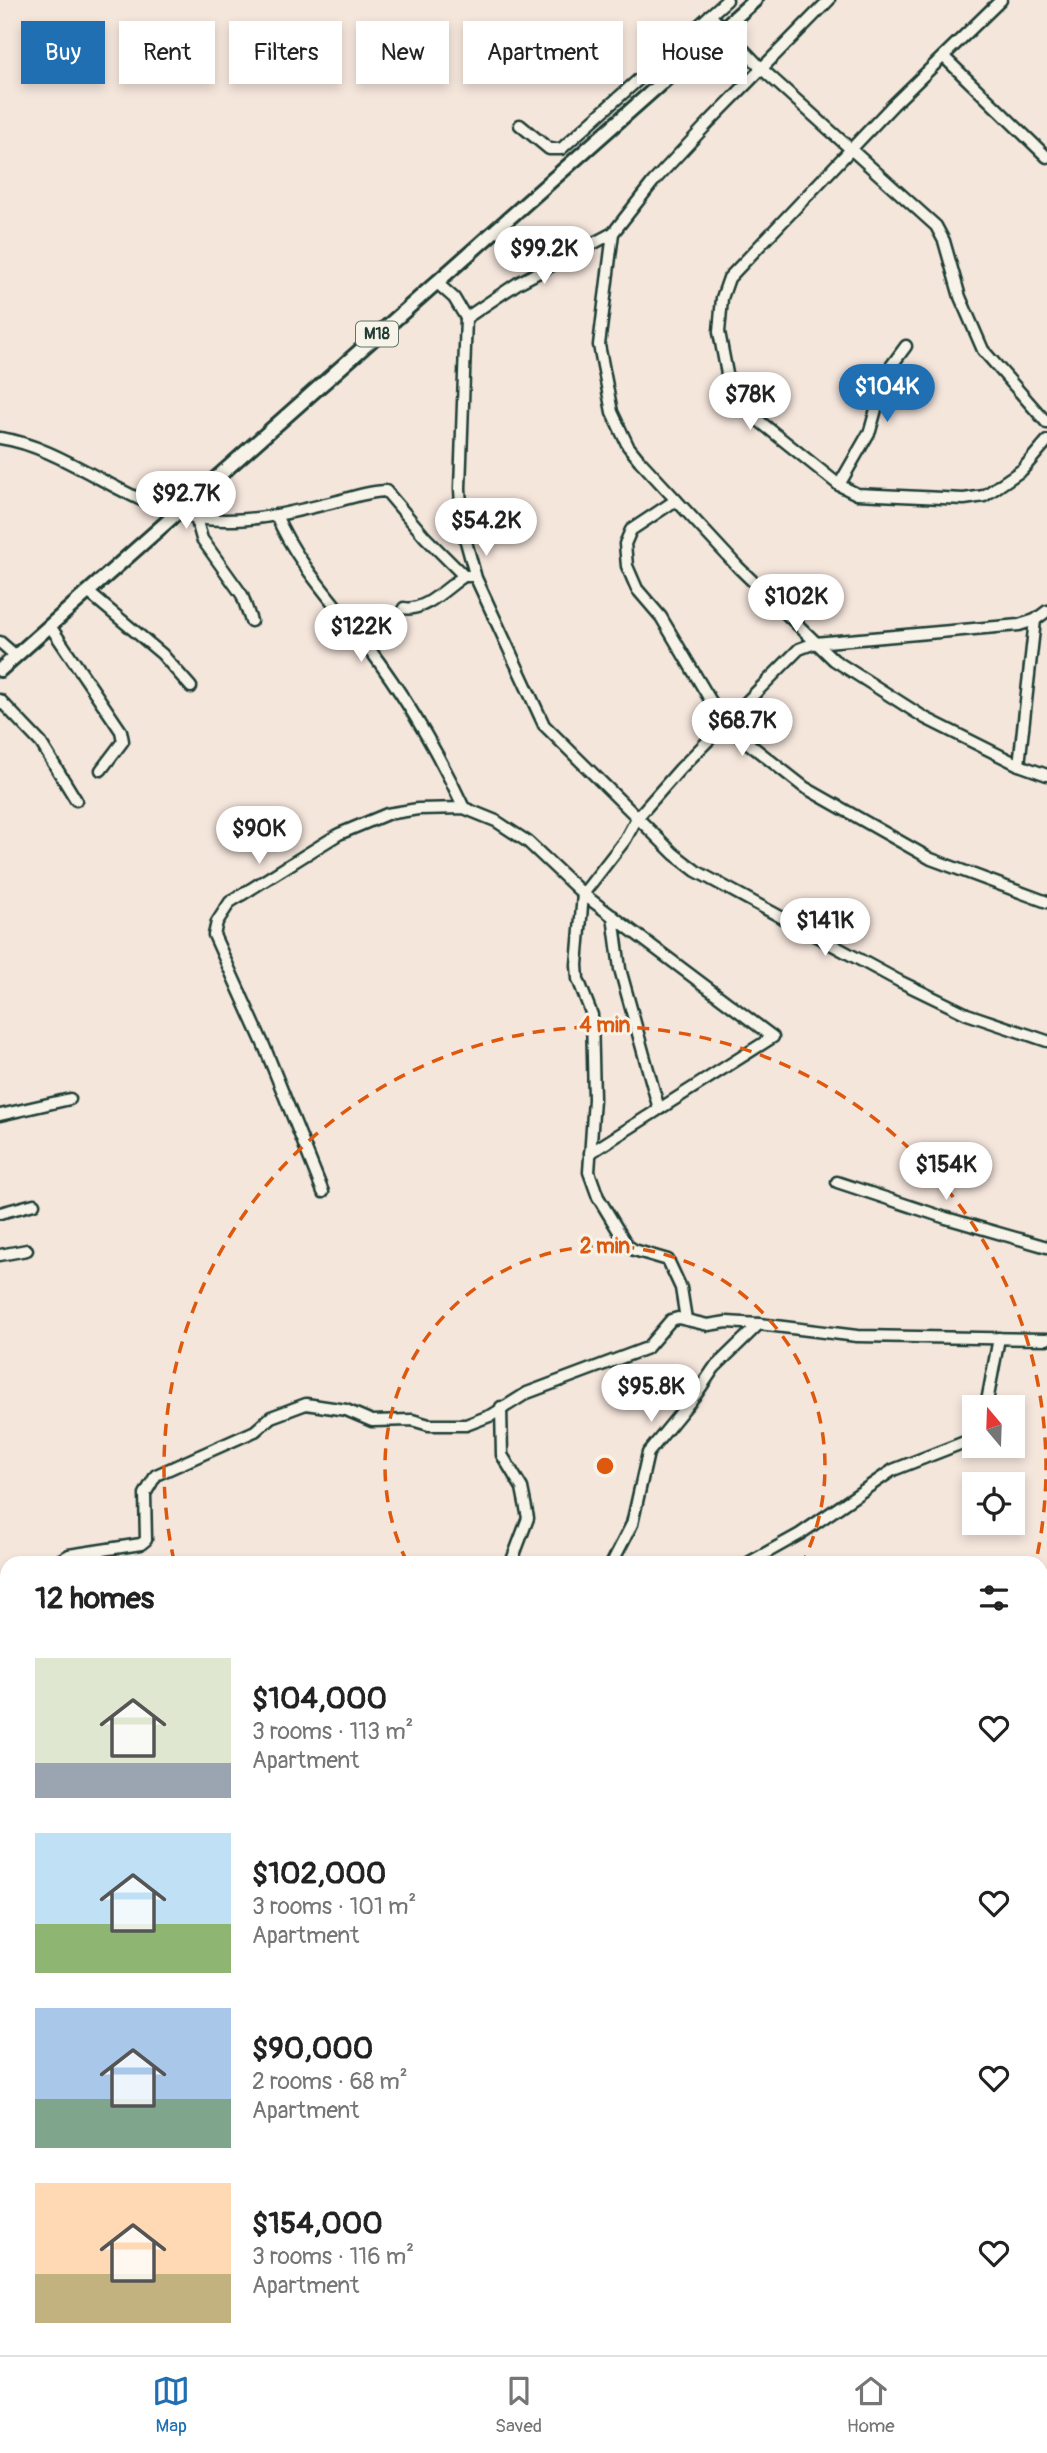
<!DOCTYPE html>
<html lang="en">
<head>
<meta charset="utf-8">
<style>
  :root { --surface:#fff; --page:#f2f2f2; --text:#222; --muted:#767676; --line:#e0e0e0; --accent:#1f6fb2 }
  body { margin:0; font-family:Pangolin,sans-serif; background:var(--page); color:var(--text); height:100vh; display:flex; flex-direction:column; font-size:26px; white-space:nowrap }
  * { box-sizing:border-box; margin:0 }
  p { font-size:23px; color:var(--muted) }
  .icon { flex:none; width:38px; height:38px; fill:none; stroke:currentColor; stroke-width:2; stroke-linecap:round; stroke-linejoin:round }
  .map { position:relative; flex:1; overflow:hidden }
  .sheet { position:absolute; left:0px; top:1556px; width:1048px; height:800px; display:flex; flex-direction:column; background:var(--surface); border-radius:21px 21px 0 0; box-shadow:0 4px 10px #0003 }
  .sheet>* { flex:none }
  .banner { position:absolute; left:21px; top:21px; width:1006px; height:63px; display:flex; gap:14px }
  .needle { width:46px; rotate:341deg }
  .tools { position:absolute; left:962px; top:1395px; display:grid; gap:14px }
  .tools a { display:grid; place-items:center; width:63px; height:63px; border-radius:0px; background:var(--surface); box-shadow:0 4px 10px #0003; font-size:35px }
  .price { position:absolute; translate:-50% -60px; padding:0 16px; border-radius:24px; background:#fff; color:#222; font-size:23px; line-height:46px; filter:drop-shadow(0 2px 4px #0008) }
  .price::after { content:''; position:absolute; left:50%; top:42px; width:21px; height:16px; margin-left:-10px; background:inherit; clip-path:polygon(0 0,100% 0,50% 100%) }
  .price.on { background:var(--accent); color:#fff }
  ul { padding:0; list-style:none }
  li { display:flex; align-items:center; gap:21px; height:175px; padding:0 35px }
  li span { display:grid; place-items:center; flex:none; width:196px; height:140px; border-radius:0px; color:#555 }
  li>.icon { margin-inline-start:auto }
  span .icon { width:84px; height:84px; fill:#fffc; stroke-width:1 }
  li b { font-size:30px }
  h2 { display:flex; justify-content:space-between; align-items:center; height:84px; padding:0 35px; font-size:30px }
  .pill { padding:0 24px; border-radius:0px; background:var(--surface); box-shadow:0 4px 10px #0003; font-size:24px; line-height:63px }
  .pill.on { background:var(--accent); color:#fff }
  .dock { display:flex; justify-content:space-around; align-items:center; height:98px; border-top:2px solid var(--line); background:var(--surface); font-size:19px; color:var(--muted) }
  .dock a { display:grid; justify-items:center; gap:4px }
  .dock .on { color:var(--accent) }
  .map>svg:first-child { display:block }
</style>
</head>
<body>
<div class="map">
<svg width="1047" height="2355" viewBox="0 0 1047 2355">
  <rect width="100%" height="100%" fill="#f5e6dc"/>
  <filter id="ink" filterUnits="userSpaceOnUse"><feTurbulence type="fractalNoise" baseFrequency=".0143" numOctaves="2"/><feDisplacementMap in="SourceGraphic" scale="14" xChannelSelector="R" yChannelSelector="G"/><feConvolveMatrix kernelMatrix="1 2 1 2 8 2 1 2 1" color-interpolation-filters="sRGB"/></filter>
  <g filter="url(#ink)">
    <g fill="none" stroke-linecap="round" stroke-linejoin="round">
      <defs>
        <g id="minor">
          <polyline points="829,0 710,121 653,182 613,233 599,345 612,412 628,446 640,461 738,567 834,660 925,718 1019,765 1047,775"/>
          <polyline points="1001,0 893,105 729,278 722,298 719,332 728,379 736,396 748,412 839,485 857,494 964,499 984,496 1022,470 1047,441"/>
          <polyline points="710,15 762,69 936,226 944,241 960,297 983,350 1047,423"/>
          <polyline points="944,57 1047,157"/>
          <polyline points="520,125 549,149 561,149 727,0"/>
          <polyline points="436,282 454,298 466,318 460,488 462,527 476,578 544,725 674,854 696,871 899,981 967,1014 1047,1041"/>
          <polyline points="466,318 518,283 613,233"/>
          <path d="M 0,438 C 65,447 130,508 197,518 C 243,525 290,513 334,502 C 351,498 369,491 386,491 L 425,537 L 464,576 L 475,576"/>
          <polyline points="839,485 870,431 886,373 906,346"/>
          <polyline points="676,500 631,530 625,544 627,566 637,589 661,617 725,725 804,787 931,859 1047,902"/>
          <path d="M 276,515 C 295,559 325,592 354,629 C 397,683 435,746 464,808"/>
          <polyline points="196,518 202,539 242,595 251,621"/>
          <polyline points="88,592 162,654 191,687"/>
          <path d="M 404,608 C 425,612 447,587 464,576"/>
          <polyline points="50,626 121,731 123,741 101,770"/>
          <polyline points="0,642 16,656"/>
          <polyline points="0,700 41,743 76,800"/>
          <polyline points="1019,765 1035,620"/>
          <polyline points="613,916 620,969 659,1109"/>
          <polyline points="0,1115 70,1099"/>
          <polyline points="837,1182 946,1218 1047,1247"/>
          <polyline points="323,1192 265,1048 214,935 217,922 230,902 339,834 387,814 418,809 464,808 496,821 528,842 583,894 773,1037 590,1153"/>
          <polyline points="0,1213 34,1204"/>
          <polyline points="0,1255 27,1250"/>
          <polyline points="686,1319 681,1288 668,1260 634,1250 627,1245 598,1197 589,1172 594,1099 592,1015 578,979 577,965 583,894 625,840 637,818 680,769 799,649 815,643 1019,625 1035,620 1047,611"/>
          <polyline points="501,1407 502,1455 522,1488 528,1518 511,1563"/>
          <polyline points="986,1407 999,1338"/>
          <polyline points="55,1563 69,1555 141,1544 146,1540 145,1494 156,1475 255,1431 271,1417 306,1404 346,1410 372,1421 412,1420 429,1425 466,1425 492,1415 527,1393 647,1348 671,1320 678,1318 708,1325 727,1322 759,1324 857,1336 1047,1339"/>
          <polyline points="612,1563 632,1524 648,1453 697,1393 714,1368 759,1324"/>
          <polyline points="748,1563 800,1534 893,1470 975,1438"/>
          <polyline points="0,1588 7,1585"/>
          <polyline points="1041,1622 1047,1610"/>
          <polyline points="0,1967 7,1965"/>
          <polyline points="1041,2229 1047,2219"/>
          <polyline points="0,2258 7,2293"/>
          <polyline points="18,2348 19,2355"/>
          <polyline points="120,2355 127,2348"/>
          <polyline points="968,2355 971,2348"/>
        </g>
        <polyline id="major" points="0,670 755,0"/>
      </defs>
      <use href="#minor" stroke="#1f3d34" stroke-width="15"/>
      <use href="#major" stroke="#1f3d34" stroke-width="18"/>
      <use href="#minor" stroke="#f7f3e8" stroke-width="10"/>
      <use href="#major" stroke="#f7f3e8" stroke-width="12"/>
    </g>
  </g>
  <g fill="none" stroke="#de580e" stroke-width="3.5" stroke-dasharray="12 9">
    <path d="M407 1562A220 220 0 1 1 803 1562"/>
    <path d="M174 1561A441 441 0 1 1 1036 1561"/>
  </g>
  <g text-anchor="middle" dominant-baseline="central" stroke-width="6" stroke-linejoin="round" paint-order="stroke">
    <rect fill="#f7f3e8" stroke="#60746a" stroke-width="2" x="356" y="321.5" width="42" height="25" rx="5"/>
    <g font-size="16" font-weight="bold" fill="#1f3d34">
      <text x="377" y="334">M18</text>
    </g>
  </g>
  <circle cx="605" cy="1466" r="10" fill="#de580e" stroke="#f7f3e8" stroke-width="3.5"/>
  <g font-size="21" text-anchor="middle" font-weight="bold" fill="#de580e" stroke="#f7f3e8" stroke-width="6" stroke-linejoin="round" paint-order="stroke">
    <text x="605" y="1032">4 min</text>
    <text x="605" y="1253">2 min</text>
  </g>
</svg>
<div class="tools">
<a><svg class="needle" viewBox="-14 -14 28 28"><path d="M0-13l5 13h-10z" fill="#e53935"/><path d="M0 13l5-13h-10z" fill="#767676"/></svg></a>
<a><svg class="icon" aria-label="locate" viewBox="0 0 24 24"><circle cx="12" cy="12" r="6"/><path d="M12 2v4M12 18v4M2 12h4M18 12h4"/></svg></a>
</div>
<b class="price" style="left:544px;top:286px">$99.2K</b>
<b class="price on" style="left:887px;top:424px">$104K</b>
<b class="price" style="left:750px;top:432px">$78K</b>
<b class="price" style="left:186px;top:531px">$92.7K</b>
<b class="price" style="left:486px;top:558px">$54.2K</b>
<b class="price" style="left:796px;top:634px">$102K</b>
<b class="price" style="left:361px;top:664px">$122K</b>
<b class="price" style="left:742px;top:758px">$68.7K</b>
<b class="price" style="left:259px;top:866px">$90K</b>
<b class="price" style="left:825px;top:958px">$141K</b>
<b class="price" style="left:946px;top:1202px">$154K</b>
<b class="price" style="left:651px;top:1424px">$95.8K</b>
<div class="banner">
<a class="pill on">Buy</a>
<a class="pill">Rent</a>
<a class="pill">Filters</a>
<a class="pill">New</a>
<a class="pill">Apartment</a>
<a class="pill">House</a>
</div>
<section class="sheet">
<h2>12 homes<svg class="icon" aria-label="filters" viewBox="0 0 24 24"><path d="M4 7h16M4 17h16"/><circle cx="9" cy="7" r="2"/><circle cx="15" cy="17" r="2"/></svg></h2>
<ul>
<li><span style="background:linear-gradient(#dfe7d0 75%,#9aa5b1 0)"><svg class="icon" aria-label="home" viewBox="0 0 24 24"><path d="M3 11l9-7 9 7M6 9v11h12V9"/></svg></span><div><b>$104,000</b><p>3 rooms · 113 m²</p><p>Apartment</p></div><svg class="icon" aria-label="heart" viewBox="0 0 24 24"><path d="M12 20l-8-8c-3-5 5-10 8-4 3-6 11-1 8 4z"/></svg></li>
<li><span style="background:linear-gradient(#bfe0f5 65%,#8fb573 0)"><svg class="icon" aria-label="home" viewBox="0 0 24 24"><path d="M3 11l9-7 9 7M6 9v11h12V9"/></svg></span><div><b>$102,000</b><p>3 rooms · 101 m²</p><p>Apartment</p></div><svg class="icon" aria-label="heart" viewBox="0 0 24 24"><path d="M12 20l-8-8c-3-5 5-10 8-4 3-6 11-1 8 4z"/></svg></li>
<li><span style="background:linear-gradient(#a9c7e8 65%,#7fa58c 0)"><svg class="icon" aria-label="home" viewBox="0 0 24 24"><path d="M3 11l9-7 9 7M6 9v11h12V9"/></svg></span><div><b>$90,000</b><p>2 rooms · 68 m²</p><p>Apartment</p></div><svg class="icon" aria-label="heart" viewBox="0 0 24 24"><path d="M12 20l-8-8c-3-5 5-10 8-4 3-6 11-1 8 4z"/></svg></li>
<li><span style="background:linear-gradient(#ffd9b3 65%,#c2b280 0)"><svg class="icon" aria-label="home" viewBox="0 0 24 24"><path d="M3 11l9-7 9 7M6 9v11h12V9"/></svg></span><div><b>$154,000</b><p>3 rooms · 116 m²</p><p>Apartment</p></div><svg class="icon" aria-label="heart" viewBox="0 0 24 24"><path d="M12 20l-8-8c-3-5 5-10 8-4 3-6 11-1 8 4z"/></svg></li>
</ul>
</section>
</div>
<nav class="dock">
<a class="on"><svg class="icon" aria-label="map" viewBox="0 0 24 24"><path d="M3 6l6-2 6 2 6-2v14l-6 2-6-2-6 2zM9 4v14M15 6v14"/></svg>Map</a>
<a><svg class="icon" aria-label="saved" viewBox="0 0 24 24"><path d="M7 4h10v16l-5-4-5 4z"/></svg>Saved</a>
<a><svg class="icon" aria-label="home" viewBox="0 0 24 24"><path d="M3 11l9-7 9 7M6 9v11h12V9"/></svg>Home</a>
</nav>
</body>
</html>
